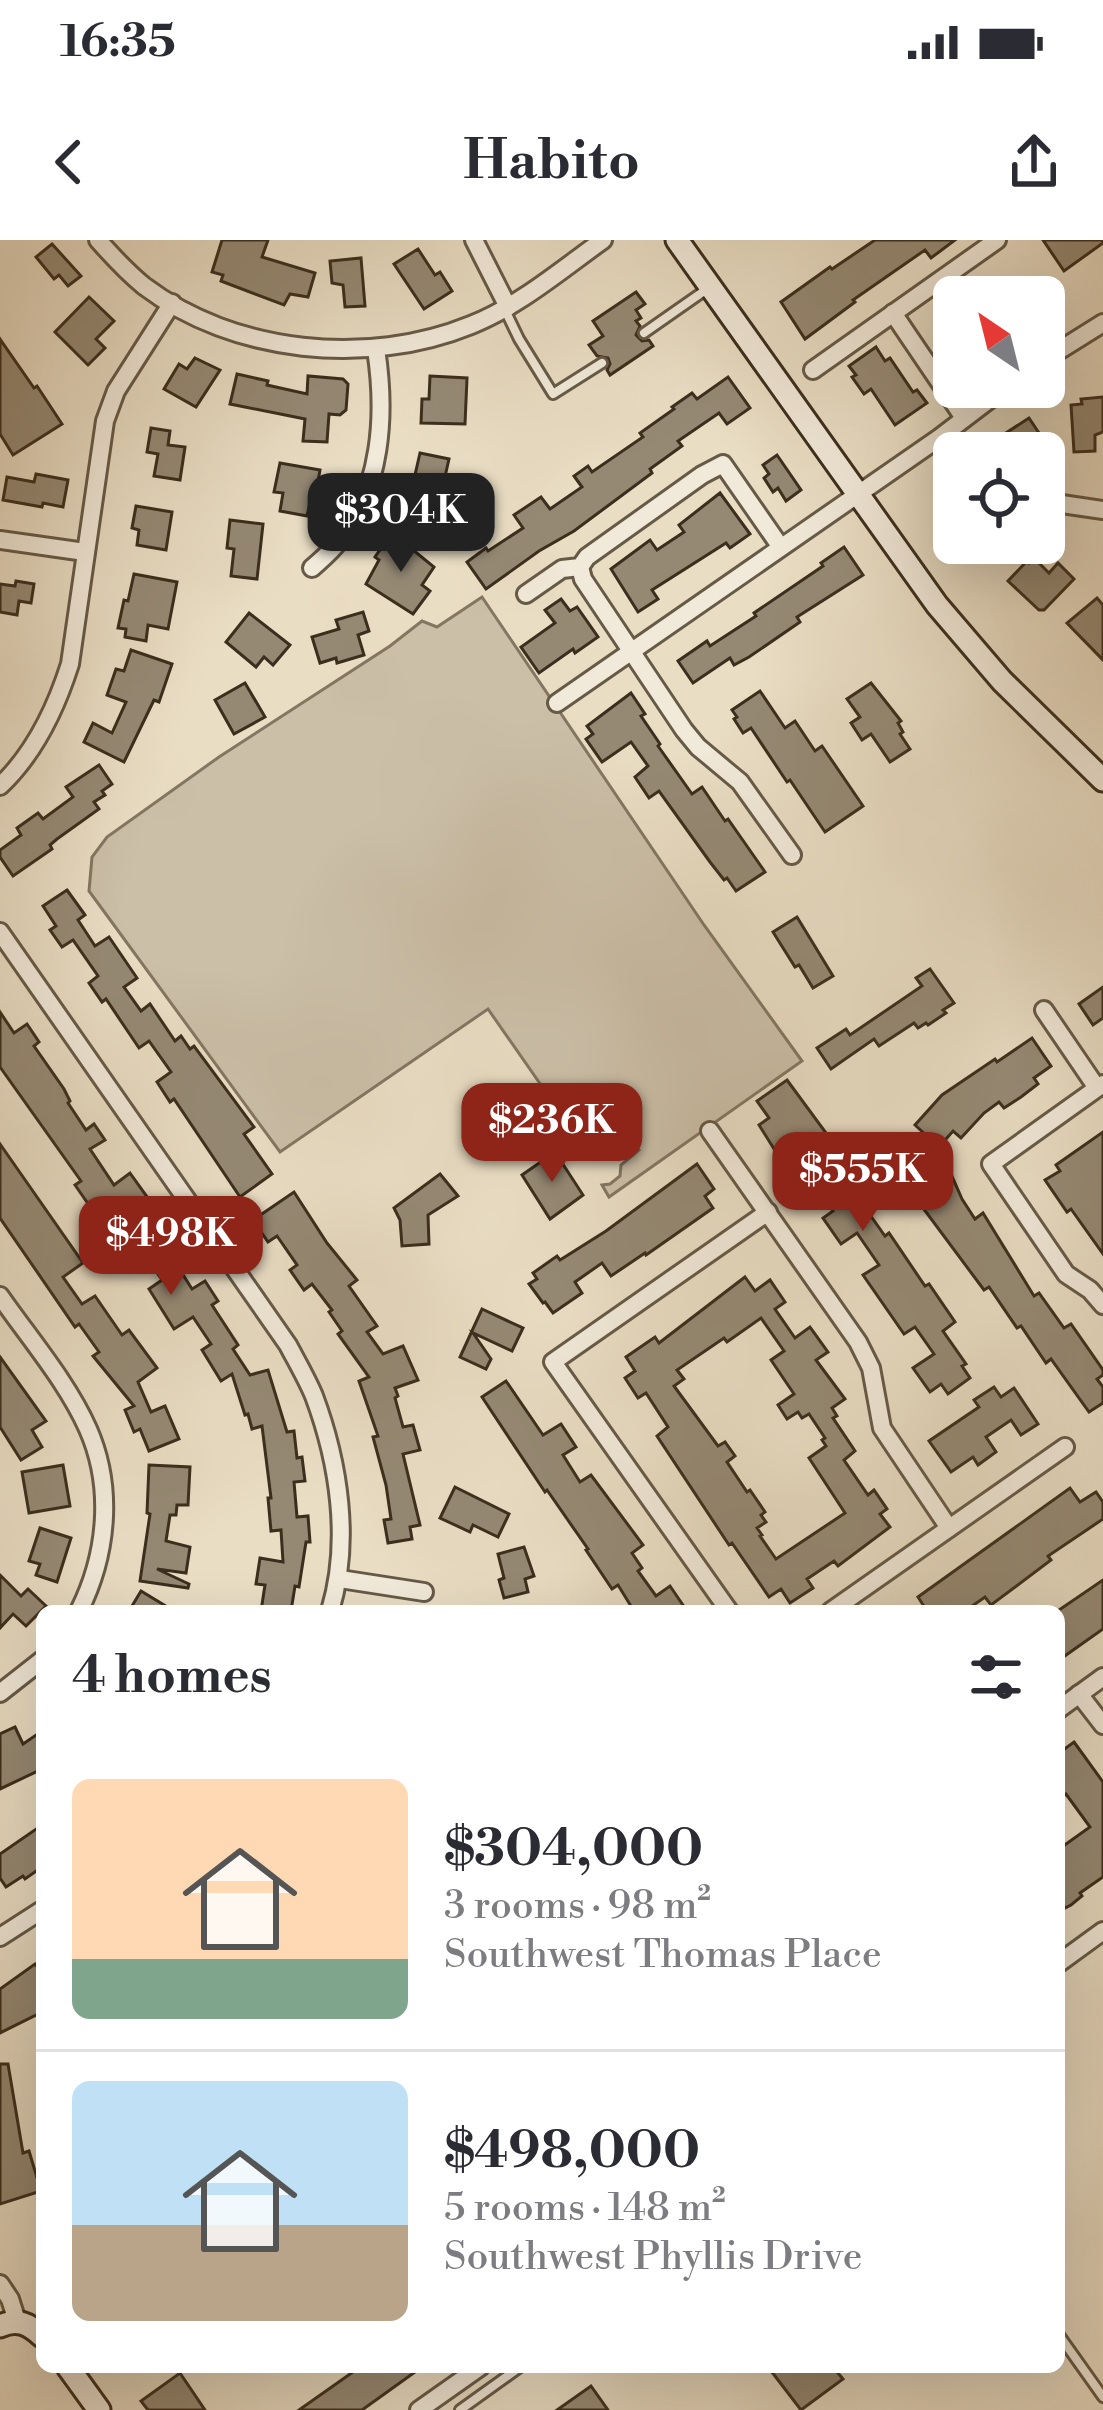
<!DOCTYPE html>
<html lang="en">
<head>
<meta charset="utf-8">
<style>
  :root { --surface:#fff; --page:#f7f7f7; --text:#2b2b33; --muted:#7c7c81; --line:#e1e1e2; --accent:#8f2418 }
  body { margin:0; font-family:"Libre Bodoni",serif; background:var(--page); color:var(--text); height:100vh; display:flex; flex-direction:column; font-size:45px; white-space:nowrap }
  * { box-sizing:border-box; margin:0 }
  p { font-size:39px; color:var(--muted) }
  .icon { flex:none; width:66px; height:66px; fill:none; stroke:currentColor; stroke-width:2; stroke-linecap:round; stroke-linejoin:round }
  .map { position:relative; flex:1; overflow:hidden }
  .side { position:absolute; left:36px; top:1365px; width:1029px; height:768px; display:flex; flex-direction:column; background:var(--surface); border-radius:18px; box-shadow:0 12px 48px #0002 }
  .side>* { flex:none }
  .needle { width:78px; rotate:325deg }
  .buttons { position:absolute; left:933px; top:36px; display:grid; gap:24px }
  .buttons a { display:grid; place-items:center; width:132px; height:132px; border-radius:18px; background:var(--surface); box-shadow:0 12px 48px #0002; font-size:60px }
  .price { position:absolute; translate:-50% -102px; padding:0 27px; border-radius:24px; background:var(--accent); color:#fff; font-size:39px; line-height:78px; filter:drop-shadow(0 3px 6px #0008) }
  .price::after { content:''; position:absolute; left:50%; top:72px; width:36px; height:27px; margin-left:-18px; background:inherit; clip-path:polygon(0 0,100% 0,50% 100%) }
  .price.active { background:#222; color:#fff }
  ul { padding:0; list-style:none }
  li { display:flex; align-items:center; gap:36px; height:300px; padding:0 36px }
  li+li { border-top:3px solid var(--line) }
  li span { display:grid; place-items:center; flex:none; width:336px; height:240px; border-radius:18px; color:#555 }
  li>.icon { margin-inline-start:auto }
  span .icon { width:144px; height:144px; fill:#fffc; stroke-width:1 }
  li b { font-size:51px }
  h2 { display:flex; justify-content:space-between; align-items:center; height:144px; padding:0 36px; font-size:51px }
  .status { display:flex; justify-content:space-between; align-items:center; height:84px; padding:0 60px; background:var(--surface); direction:ltr }
  .status svg { height:33px; fill:currentColor }
  header { display:flex; justify-content:space-between; align-items:center; height:156px; padding:0 36px; background:var(--surface); font-size:54px; font-weight:700 }
  .map>svg:first-child { display:block }
</style>
</head>
<body>
<div class="status"><b>16:35</b><svg viewBox="0 0 49 12"><path d="M0 12V9h3v3zM5 12V6h3v6zM10 12V3h3v9zM15 12V0h3v12zM26 1h20v11H26zM47 4h2v5h-2z"/></svg></div>
<header><svg class="icon" aria-label="back" viewBox="0 0 24 24"><path d="M15 5l-7 7 7 7"/></svg>Habito<svg class="icon" aria-label="share" viewBox="0 0 24 24"><path d="M12 15V3M7 8l5-5 5 5M5 13v7h14v-7"/></svg></header>
<div class="map">
<svg width="1103" height="2170" viewBox="0 0 1103 2170">
  <rect width="100%" height="100%" fill="#e9ddc4"/>
  <filter id="stains"><feTurbulence type="fractalNoise" baseFrequency=".00167" numOctaves="4"/><feColorMatrix values="0 0 0 0 .2 0 0 0 0 .09 0 0 0 0 .02 0 0 0 .5 -.17"/></filter>
  <radialGradient id="worn" r=".72"><stop offset=".6" stop-color="#630" stop-opacity="0"/><stop offset="1" stop-color="#630" stop-opacity=".3"/></radialGradient>
  <polygon fill="#cbbfa8" stroke="#837662" stroke-width="3" points="482,357 704,685 802,821 609,957 602,945 610,944 620,936 621,925 639,910 617,879 582,904 488,769 280,912 89,651 92,617 107,597 219,517 390,406 422,381 437,387"/>
  <g fill="#958974" stroke="#3b2e1d" stroke-width="3" fill-rule="evenodd">
    <polygon points="222,0 268,0 262,17 315,33 308,57 290,54 284,65 221,41 223,35 212,32"/>
    <polygon points="875,0 955,0 931,18 925,10 853,60 855,62 805,99 781,62 830,27 832,29"/>
    <polygon points="1043,0 1103,0 1103,3 1064,31"/>
    <polygon points="52,4 81,36 68,46 59,35 54,39 36,17"/>
    <polygon points="418,9 435,35 440,32 452,51 424,69 394,24"/>
    <polygon points="361,18 365,66 345,67 343,45 332,43 330,21"/>
    <polygon points="636,52 645,64 636,70 641,78 636,81 640,86 636,95 642,101 649,100 653,106 610,135 607,130 610,124 608,118 597,116 589,105 603,96 593,81"/>
    <polygon points="89,57 114,81 96,99 105,108 88,125 55,92"/>
    <polygon points="0,99 34,148 37,146 62,184 13,215 0,194"/>
    <polygon points="876,107 885,121 890,118 913,152 917,150 927,163 895,185 871,149 864,154 852,137 856,135 849,126"/>
    <polygon points="195,118 220,130 196,167 164,149 179,124 187,129"/>
    <polygon points="237,134 268,141 267,145 307,154 308,136 343,139 348,144 346,170 340,175 329,174 327,202 303,201 305,179 230,164"/>
    <polygon points="430,136 467,138 465,184 421,183 422,159 429,159"/>
    <polygon points="728,137 750,168 727,184 719,173 678,201 682,206 650,229 652,233 574,291 539,311 486,349 467,322 486,308 488,311 523,288 514,275 541,257 550,269 582,247 574,236 588,226 592,232 643,197 640,193 674,169 672,167 692,153 697,159"/>
    <polygon points="1103,157 1103,192 1095,195 1095,211 1074,212 1071,165 1082,164 1081,159"/>
    <polygon points="1029,178 1049,208 1041,213 975,213"/>
    <polygon points="151,188 170,191 168,205 185,207 180,240 154,236 158,214 147,212"/>
    <polygon points="420,213 449,219 444,241 415,235"/>
    <polygon points="777,215 801,250 786,261 778,248 773,252 764,238 769,234 763,225"/>
    <polygon points="280,223 320,230 315,259 311,258 307,276 280,271 283,253 274,252"/>
    <polygon points="36,234 68,240 63,267 43,263 42,267 3,260 7,237 34,242"/>
    <polygon points="720,253 750,294 730,308 726,303 652,350 658,359 638,372 611,329 650,300 657,310 684,292 679,285"/>
    <polygon points="136,266 172,272 166,310 137,305 139,290 132,288"/>
    <polygon points="230,280 263,284 257,339 231,336 234,309 227,308"/>
    <polygon points="390,296 400,304 402,301 434,327 422,345 430,351 413,374 366,344 379,320 375,317"/>
    <polygon points="844,307 863,335 797,377 800,382 749,417 734,425 730,418 693,443 678,421 707,401 710,406 756,376 754,373 823,326 821,323"/>
    <polygon points="1034,318 1049,333 1058,323 1074,339 1044,370 1039,370 1008,341 1027,321 1029,323"/>
    <polygon points="134,334 177,342 168,389 148,385 146,401 125,397 126,389 118,388 124,360 128,361"/>
    <polygon points="16,341 34,344 31,363 19,361 17,375 0,372 0,344 15,346"/>
    <polygon points="1097,358 1103,365 1103,420 1067,383"/>
    <polygon points="561,359 570,371 577,367 598,397 575,413 573,409 539,433 521,407 555,383 545,370"/>
    <polygon points="363,372 369,391 358,395 364,415 337,423 336,418 320,423 312,397 339,389 336,380"/>
    <polygon points="249,373 290,405 273,425 264,417 256,427 226,402"/>
    <polygon points="131,410 172,424 159,462 154,460 124,522 84,502 93,483 112,493 126,462 107,455 116,429 124,431"/>
    <polygon points="245,443 265,477 234,494 215,460"/>
    <polygon points="871,443 901,481 898,483 903,492 900,494 910,509 890,522 871,494 862,500 851,483 860,477 847,459"/>
    <polygon points="760,451 785,488 795,481 815,511 822,506 863,566 825,592 790,540 787,542 751,488 743,493 734,479 737,477 732,470"/>
    <polygon points="631,453 645,474 641,476 660,504 658,506 692,554 702,547 725,581 728,579 765,632 736,651 727,638 724,640 710,622 659,551 649,558 635,537 648,526 631,502 602,522 586,499 593,494 587,486"/>
    <polygon points="99,525 112,544 102,551 105,555 94,562 99,569 57,599 50,605 52,609 13,636 0,617 0,610 21,595 17,588 38,573 43,579 73,557 66,547"/>
    <polygon points="67,650 85,675 78,680 95,706 109,697 137,738 124,747 141,771 150,764 175,801 181,796 190,809 194,806 254,887 244,894 272,934 240,957 174,859 170,862 157,842 171,832 149,801 139,808 106,759 102,762 89,743 98,736 73,700 62,707 50,690 56,686 43,666"/>
    <polygon points="797,677 833,736 813,748 799,725 795,727 773,692"/>
    <polygon points="930,729 954,763 943,770 946,773 928,785 926,783 918,788 914,783 879,806 874,799 831,829 817,808 846,789 850,795 922,746 916,738"/>
    <polygon points="1103,747 1103,778 1093,785 1079,764"/>
    <polygon points="0,772 14,793 27,784 39,802 34,806 64,849 70,861 68,863 86,890 94,884 105,900 90,909 114,945 130,933 148,958 136,966 157,995 164,990 177,1009 170,1014 192,1049 205,1041 218,1061 212,1065 238,1105 233,1109 250,1135 268,1130 287,1192 294,1191 297,1218 302,1217 305,1241 294,1242 297,1277 308,1276 310,1302 306,1302 299,1347 295,1346 291,1371 261,1371 265,1345 256,1344 260,1318 283,1322 281,1290 271,1291 268,1258 271,1258 262,1186 252,1189 248,1174 245,1175 232,1134 221,1141 202,1110 211,1104 193,1077 174,1089 149,1049 162,1040 145,1015 138,1019 112,982 105,988 75,945 81,941 0,827"/>
    <polygon points="1032,798 1051,826 1034,838 1038,844 1021,857 1004,868 999,862 984,873 961,898 953,891 939,907 915,885 942,855 995,819 997,822"/>
    <polygon points="787,840 843,916 835,921 841,930 833,936 849,960 856,955 885,996 889,993 925,1046 929,1044 955,1082 943,1091 966,1124 962,1126 970,1138 948,1154 941,1144 930,1152 913,1128 934,1114 915,1087 904,1094 863,1035 879,1025 857,993 841,1004 823,978 833,971 811,938 798,947 759,885 769,878 757,861"/>
    <polygon points="1103,892 1103,1014 1071,969 1067,972 1045,940 1060,931 1056,925"/>
    <polygon points="0,904 83,1023 63,1037 82,1064 95,1056 122,1095 129,1090 157,1128 138,1142 151,1172 165,1166 179,1199 149,1211 140,1189 134,1192 125,1170 134,1166 93,1116 99,1112 79,1084 75,1087 0,978"/>
    <polygon points="555,912 583,955 550,979 522,935"/>
    <polygon points="939,918 946,936 951,934 962,959 975,979 983,973 1034,1056 1039,1053 1064,1088 1071,1084 1103,1130 1103,1135 1097,1139 1103,1147 1103,1163 1089,1172 1051,1119 1046,1123 1021,1086 1017,1088 989,1047 984,1050 923,968 908,931"/>
    <polygon points="697,924 714,949 705,956 713,968 646,1015 645,1013 611,1036 602,1023 575,1042 582,1053 553,1073 545,1062 543,1063 529,1044 537,1039 533,1033 557,1016 560,1020 606,991"/>
    <polygon points="440,934 458,956 428,975 429,1004 402,1006 400,980 394,968"/>
    <polygon points="294,952 327,1003 357,1040 349,1046 377,1086 367,1092 383,1114 403,1106 418,1140 395,1148 398,1156 395,1158 403,1187 413,1185 420,1210 403,1214 420,1285 410,1287 412,1299 388,1303 384,1280 391,1279 386,1245 373,1197 378,1196 359,1141 369,1137 338,1094 342,1091 329,1072 332,1070 312,1044 304,1050 290,1030 297,1025 277,996 268,1002 253,980"/>
    <path d="M 745,1037 L 755,1051 L 770,1040 L 785,1062 L 775,1069 L 795,1098 L 810,1087 L 828,1112 L 816,1120 L 845,1159 L 832,1168 L 837,1176 L 833,1178 L 855,1211 L 844,1220 L 868,1255 L 874,1250 L 887,1269 L 880,1274 L 890,1287 L 838,1326 L 834,1321 L 807,1339 L 813,1348 L 790,1363 L 781,1349 L 769,1357 L 732,1303 L 729,1305 L 657,1196 L 668,1187 L 646,1153 L 638,1158 L 625,1138 L 635,1131 L 626,1117 L 655,1097 L 659,1103 ZM 761,1078 L 784,1111 L 771,1120 L 794,1154 L 778,1165 L 787,1179 L 798,1172 L 802,1178 L 809,1174 L 825,1198 L 822,1200 L 826,1206 L 809,1218 L 845,1273 L 776,1319 L 760,1296 L 762,1295 L 757,1288 L 766,1282 L 761,1275 L 765,1272 L 750,1250 L 747,1252 L 727,1222 L 735,1216 L 725,1202 L 718,1206 L 674,1146 L 684,1139 L 677,1130 L 724,1098 L 727,1102 Z"/>
    <polygon points="482,1069 523,1088 512,1111 473,1093 491,1119 486,1129 460,1117"/>
    <polygon points="0,1117 46,1181 32,1190 42,1207 21,1220 0,1187"/>
    <polygon points="506,1141 543,1195 561,1184 576,1207 563,1215 580,1242 591,1235 643,1305 632,1313 642,1328 638,1331 656,1356 670,1346 687,1371 634,1371 618,1345 612,1349 586,1310 588,1309 547,1250 545,1252 482,1157"/>
    <polygon points="994,1147 1001,1157 1014,1148 1038,1184 1021,1195 1011,1180 986,1197 996,1212 978,1225 973,1217 951,1232 929,1201 979,1167 974,1160"/>
    <polygon points="63,1225 70,1266 29,1273 22,1232"/>
    <polygon points="149,1225 190,1227 188,1265 177,1265 176,1275 170,1275 166,1301 190,1307 186,1333 157,1329 189,1344 188,1348 140,1341 150,1274 147,1273"/>
    <polygon points="455,1247 509,1274 498,1297 473,1285 470,1292 440,1278"/>
    <polygon points="1070,1248 1080,1262 1096,1252 1103,1262 1103,1279 1048,1316 1051,1320 991,1365 985,1357 965,1371 927,1371 918,1357"/>
    <polygon points="40,1288 71,1298 57,1342 36,1335 40,1324 29,1321"/>
    <polygon points="524,1307 534,1336 525,1339 528,1352 504,1358 499,1340 504,1338 498,1314"/>
    <polygon points="0,1335 21,1356 28,1349 46,1366 26,1386 13,1374 0,1388"/>
    <polygon points="1103,1340 1103,1389 1059,1420 1059,1370"/>
    <polygon points="141,1351 174,1371 129,1371"/>
    <polygon points="15,1487 23,1504 42,1491 42,1529 0,1549 0,1494"/>
    <polygon points="1074,1502 1103,1542 1103,1637 1080,1653 1082,1656 1071,1665 1059,1671 1059,1609 1090,1587 1066,1554 1059,1559 1059,1513"/>
    <polygon points="42,1585 42,1627 25,1639 23,1636 6,1647 0,1638 0,1614"/>
    <polygon points="35,1724 42,1734 42,1772 0,1793 0,1749"/>
    <polygon points="0,1824 8,1824 23,1913 29,1911 41,1951 0,1964"/>
    <polygon points="360,2127 422,2127 362,2170 299,2170"/>
    <polygon points="768,2127 833,2127 843,2139 801,2170"/>
    <polygon points="180,2133 205,2170 148,2170 141,2161"/>
    <polygon points="591,2146 608,2170 557,2170"/>
  </g>
  <g fill="none" stroke-linecap="round" stroke-linejoin="round">
    <defs>
      <g id="lane">
        <polyline points="505,70 519,99 553,154 602,123"/>
        <polyline points="644,93 707,49"/>
        <polyline points="1059,2095 1103,2157"/>
        <polyline points="460,2170 520,2127"/>
      </g>
      <g id="street">
        <path d="M 98,0 C 113,17 127,32 144,46 C 234,114 368,127 471,85 C 519,66 561,30 603,0"/>
        <polyline points="474,0 508,67"/>
        <polyline points="893,73 964,178"/>
        <polyline points="1044,120 1103,83"/>
        <polyline points="813,130 997,0"/>
        <polyline points="1055,263 1103,270"/>
        <polyline points="0,300 85,312"/>
        <polyline points="580,327 583,339 684,490 698,507 740,542 792,615"/>
        <path d="M 312,328 C 321,320 332,311 339,301 C 382,248 386,174 376,109"/>
        <polyline points="526,354 562,329 580,327 587,317 702,235 723,224 780,306"/>
        <polyline points="557,463 939,198 1006,147"/>
        <path d="M 0,546 C 34,514 56,468 70,424 L 105,181 L 116,151 L 172,63"/>
        <path d="M 0,692 L 288,1105 C 297,1122 307,1139 314,1156 C 339,1223 351,1302 330,1371"/>
        <polyline points="1044,770 1097,848"/>
        <polyline points="1103,844 991,924 1066,1034 1090,1050 1103,1065"/>
        <polyline points="710,891 858,1102 871,1128 882,1188 949,1288"/>
        <path d="M 0,1056 C 30,1099 67,1142 88,1189 C 114,1248 107,1315 79,1371"/>
        <polyline points="340,1339 424,1352"/>
        <polyline points="729,1371 553,1122 768,972"/>
        <polyline points="831,1371 1065,1207"/>
        <polyline points="0,1453 42,1420"/>
        <polyline points="1079,1454 1103,1485"/>
        <polyline points="1059,1469 1103,1437"/>
        <polyline points="0,1697 42,1670"/>
        <polyline points="1059,1723 1103,1691"/>
        <polyline points="0,2044 10,2059 17,2081"/>
        <polyline points="419,2170 480,2127"/>
      </g>
      <g id="secondary">
        <polyline points="677,0 937,365 1002,441 1103,540"/>
        <path d="M 0,2086 C 17,2078 29,2084 42,2096"/>
        <polyline points="68,2127 99,2170"/>
      </g>
    </defs>
    <use href="#lane" stroke="#665a47" stroke-width="14"/>
    <use href="#street" stroke="#665a47" stroke-width="22"/>
    <use href="#secondary" stroke="#3b2e1d" stroke-width="27"/>
    <use href="#lane" stroke="#f1e9d9" stroke-width="8"/>
    <use href="#street" stroke="#f1e9d9" stroke-width="16"/>
    <use href="#secondary" stroke="#f1e9d9" stroke-width="21"/>
  </g>
  <rect width="100%" height="100%" filter="url(#stains)"/>
  <rect width="100%" height="100%" fill="url(#worn)"/>
</svg>
<div class="buttons">
<a><svg class="needle" viewBox="-14 -14 28 28"><path d="M0-13l5 13h-10z" fill="#e53935"/><path d="M0 13l5-13h-10z" fill="#7c7c81"/></svg></a>
<a><svg class="icon" aria-label="locate" viewBox="0 0 24 24"><circle cx="12" cy="12" r="6"/><path d="M12 2v4M12 18v4M2 12h4M18 12h4"/></svg></a>
</div>
<b class="price active" style="left:401px;top:335px">$304K</b>
<b class="price" style="left:552px;top:945px">$236K</b>
<b class="price" style="left:863px;top:994px">$555K</b>
<b class="price" style="left:171px;top:1058px">$498K</b>
<section class="side">
<h2>4 homes<svg class="icon" aria-label="filters" viewBox="0 0 24 24"><path d="M4 7h16M4 17h16"/><circle cx="9" cy="7" r="2"/><circle cx="15" cy="17" r="2"/></svg></h2>
<ul>
<li><span style="background:linear-gradient(#ffd9b3 75%,#7fa58c 0)"><svg class="icon" aria-label="home" viewBox="0 0 24 24"><path d="M3 11l9-7 9 7M6 9v11h12V9"/></svg></span><div><b>$304,000</b><p>3 rooms · 98 m²</p><p>Southwest Thomas Place</p></div></li>
<li><span style="background:linear-gradient(#bfe0f5 60%,#b9a48a 0)"><svg class="icon" aria-label="home" viewBox="0 0 24 24"><path d="M3 11l9-7 9 7M6 9v11h12V9"/></svg></span><div><b>$498,000</b><p>5 rooms · 148 m²</p><p>Southwest Phyllis Drive</p></div></li>
</ul>
</section>
</div>
</body>
</html>
